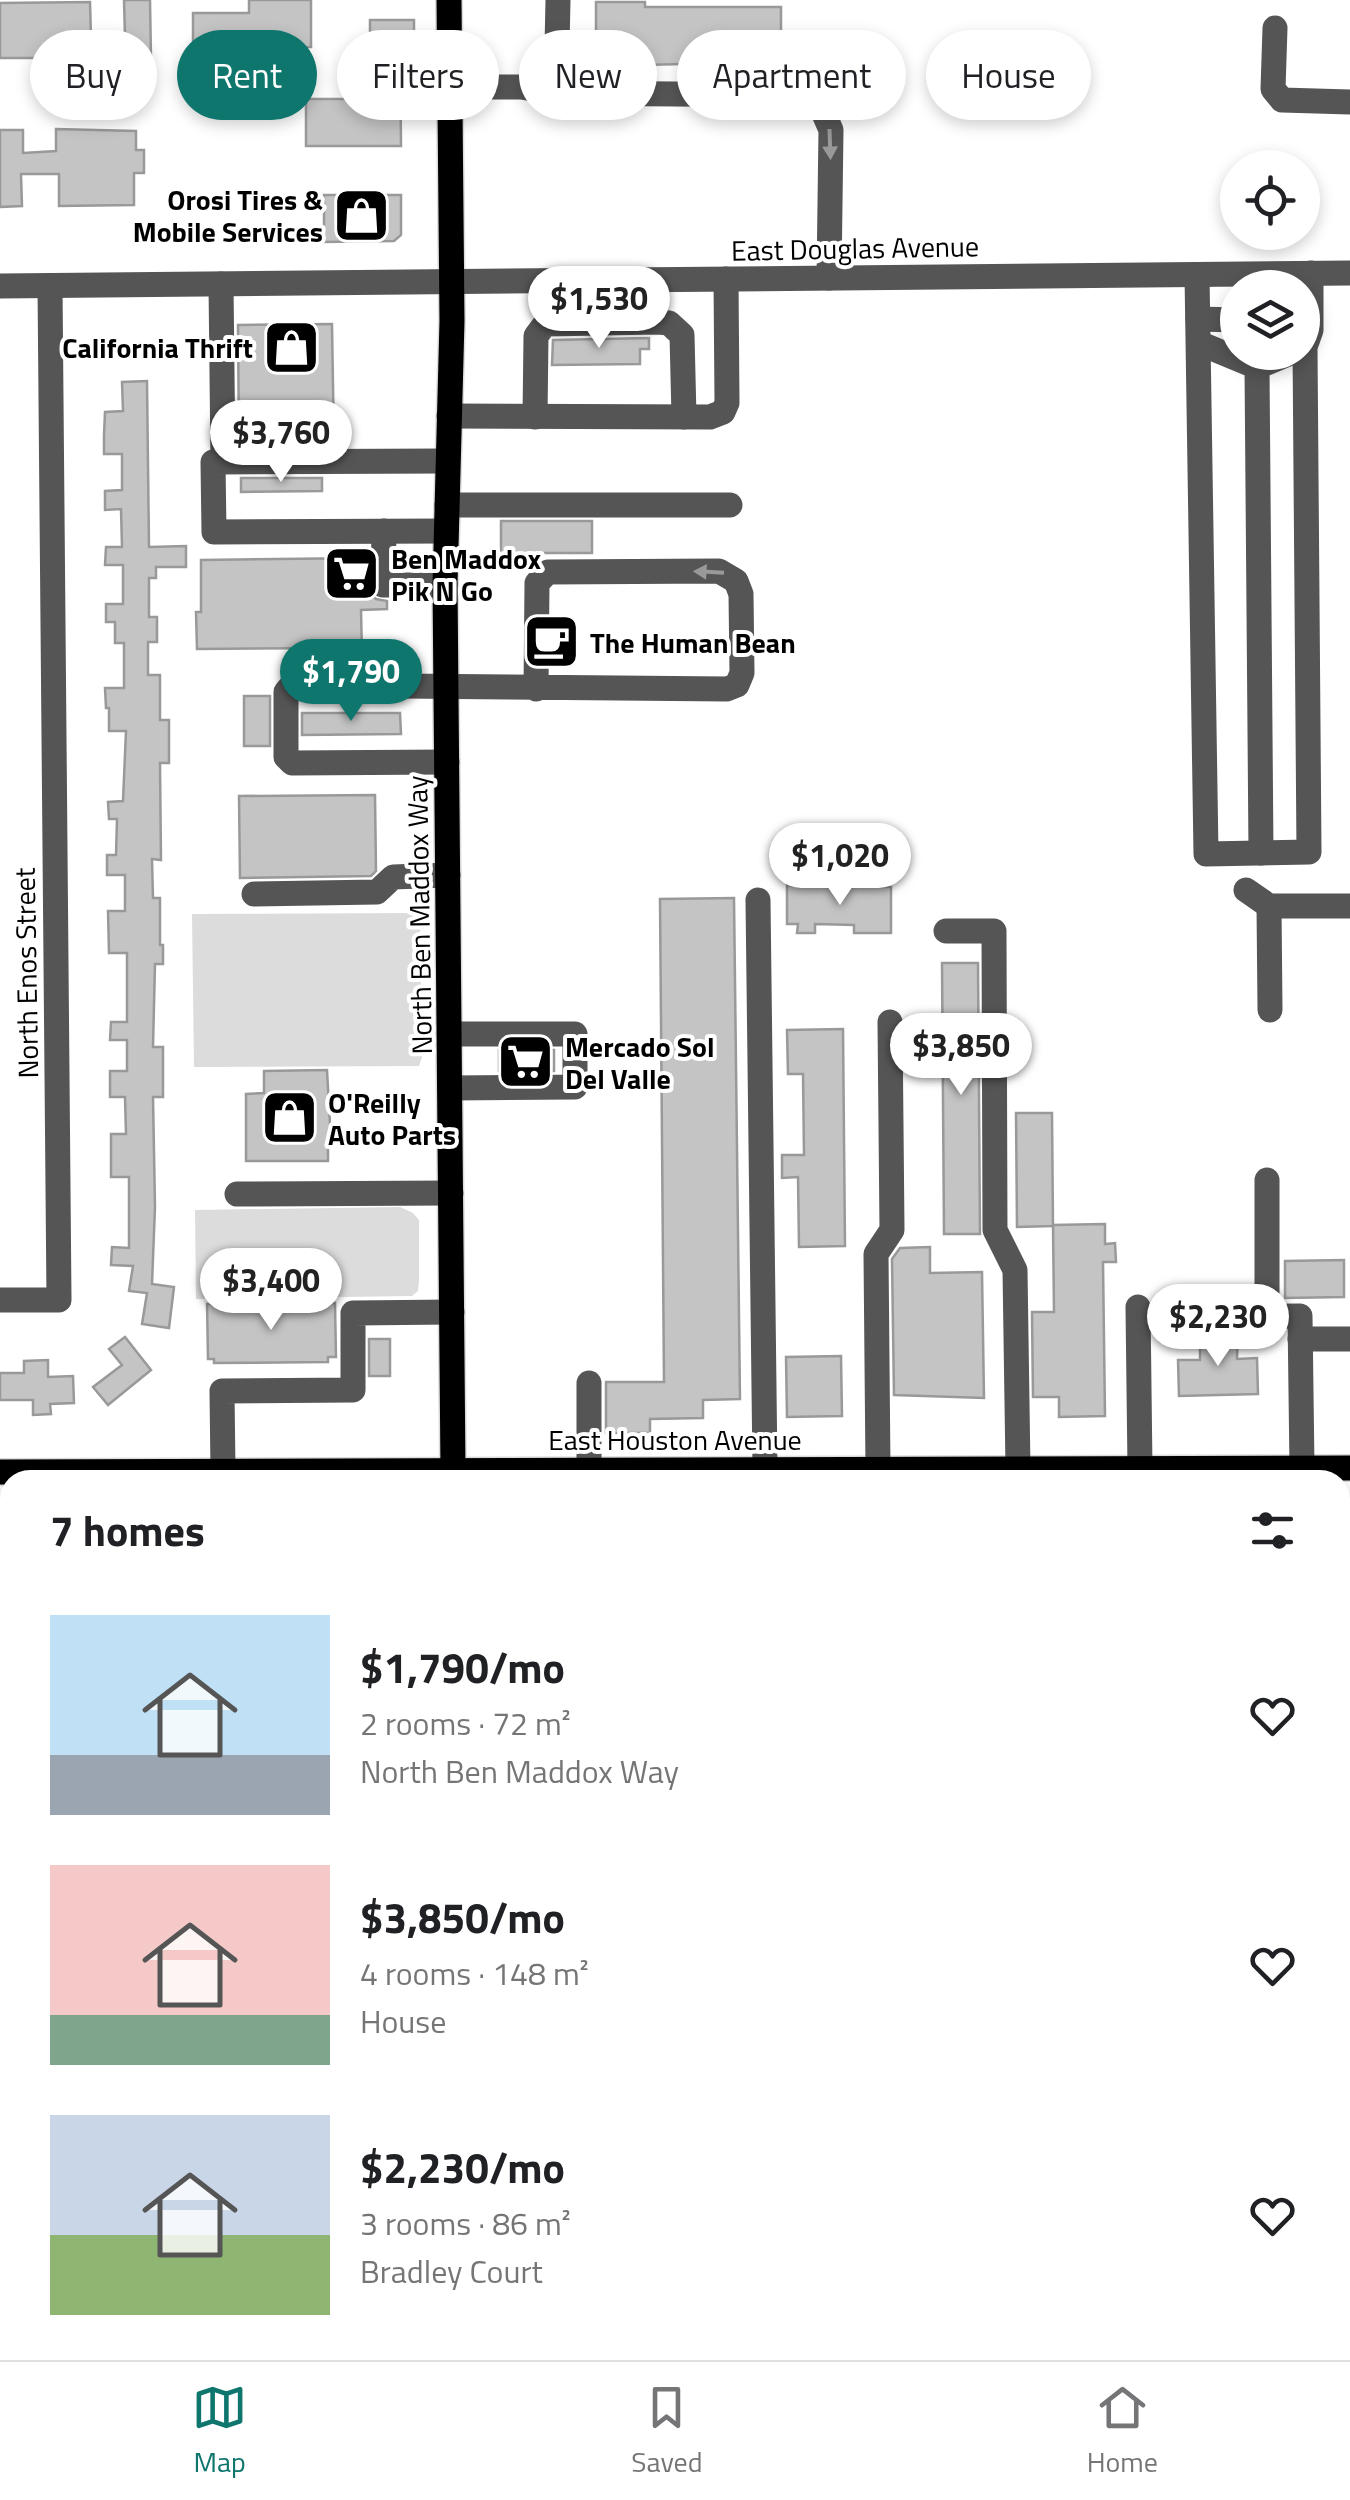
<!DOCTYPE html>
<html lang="en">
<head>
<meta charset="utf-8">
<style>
  :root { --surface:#fff; --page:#f2f2f2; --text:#202124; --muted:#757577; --line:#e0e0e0; --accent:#0f766e }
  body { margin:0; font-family:"Titillium Web",sans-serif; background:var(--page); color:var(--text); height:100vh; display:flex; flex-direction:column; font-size:38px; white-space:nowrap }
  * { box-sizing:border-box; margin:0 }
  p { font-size:32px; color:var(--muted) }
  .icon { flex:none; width:55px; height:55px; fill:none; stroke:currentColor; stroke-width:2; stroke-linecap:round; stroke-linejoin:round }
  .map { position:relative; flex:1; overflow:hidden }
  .sheet { position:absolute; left:0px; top:1470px; width:1350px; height:890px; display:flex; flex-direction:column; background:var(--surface); border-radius:30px 30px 0 0; box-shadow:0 5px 15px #0003 }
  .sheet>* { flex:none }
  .hud { position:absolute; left:30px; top:30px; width:1290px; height:90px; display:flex; gap:20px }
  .fabs { position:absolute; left:1220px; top:150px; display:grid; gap:20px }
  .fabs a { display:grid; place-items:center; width:100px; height:100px; border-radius:50%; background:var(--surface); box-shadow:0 5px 15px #0003; font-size:50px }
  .price { position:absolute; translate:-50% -85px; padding:0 22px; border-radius:35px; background:#fff; color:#222; font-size:32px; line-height:65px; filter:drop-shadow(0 2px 5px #0008) }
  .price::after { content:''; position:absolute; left:50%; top:60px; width:30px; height:22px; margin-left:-15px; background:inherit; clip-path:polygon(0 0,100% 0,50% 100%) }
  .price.current { background:var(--accent); color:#fff }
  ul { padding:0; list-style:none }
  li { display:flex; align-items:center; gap:30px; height:250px; padding:0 50px }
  li span { display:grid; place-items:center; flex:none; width:280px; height:200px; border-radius:0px; color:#555 }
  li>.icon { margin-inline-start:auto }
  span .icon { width:120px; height:120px; fill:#fffc; stroke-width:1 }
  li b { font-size:42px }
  h2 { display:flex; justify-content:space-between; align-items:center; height:120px; padding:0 50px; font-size:42px }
  .chip { padding:0 35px; border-radius:45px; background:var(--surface); box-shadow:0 5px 15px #0003; font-size:35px; line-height:90px }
  .chip.current { background:var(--accent); color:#fff }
  .tab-bar { display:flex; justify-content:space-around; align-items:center; height:140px; border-top:2px solid var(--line); background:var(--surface); font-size:28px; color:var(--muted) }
  .tab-bar a { display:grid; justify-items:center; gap:5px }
  .tab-bar .current { color:var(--accent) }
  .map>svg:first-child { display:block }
</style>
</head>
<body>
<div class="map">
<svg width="1350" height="2360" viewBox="0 0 1350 2360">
  <rect width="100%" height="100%" fill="#fff"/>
  <g fill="#dcdcdc">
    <polygon points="420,913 422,1057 419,1066 194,1067 192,914"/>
    <polygon points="400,1207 413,1213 419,1220 419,1281 418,1291 412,1296 196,1299 195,1210"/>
  </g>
  <g fill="#c4c4c4" stroke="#999" stroke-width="2.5">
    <polygon points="124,0 150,0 151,58 0,58 0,3 90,2 91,38 125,37"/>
    <polygon points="249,0 311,0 311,47 193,48 193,13 249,13"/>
    <polygon points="596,2 645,2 645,7 781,7 781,62 596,66"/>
    <polygon points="370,20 414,20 414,42 400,42 401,146 306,146 306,99 347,99 346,61 370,61"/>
    <polygon points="56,129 136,131 136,150 144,150 144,173 134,173 134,205 59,206 59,174 21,174 22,206 0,207 0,130 23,130 23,153 56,151"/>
    <polygon points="324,195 401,195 401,235 394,241 324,242"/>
    <polygon points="332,324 334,445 239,446 238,325"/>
    <polygon points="649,338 649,349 640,349 640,364 552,365 553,340"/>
    <polygon points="147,381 149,547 186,546 186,567 156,567 156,578 149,578 149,617 157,617 157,642 148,642 148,675 160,675 160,720 169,720 169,763 160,763 161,860 152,859 153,898 160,898 160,945 163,945 163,964 155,964 153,1047 163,1047 163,1097 153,1097 155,1207 152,1284 174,1287 169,1328 142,1324 147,1293 129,1291 133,1266 111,1265 112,1247 129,1248 129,1177 111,1177 111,1134 126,1134 125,1097 110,1097 110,1071 127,1071 127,1040 110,1040 111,1022 127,1022 127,953 109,953 108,911 125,911 125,875 107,875 107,855 116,855 117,819 109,819 108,802 123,801 126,731 109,731 109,708 106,708 105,688 124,688 124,643 115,643 115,622 106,622 106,604 123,604 123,565 105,565 106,547 122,547 121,509 105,510 105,491 122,490 122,454 104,454 104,435 105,412 123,411 122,382"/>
    <polygon points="241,478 322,478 322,491 241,492"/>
    <rect x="501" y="521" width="91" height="32"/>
    <polygon points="367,558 368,592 376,599 387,601 387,609 361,610 362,654 339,654 339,648 197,649 196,612 201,612 201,560"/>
    <rect x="244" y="696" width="26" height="50"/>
    <polygon points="302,713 400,713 401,734 302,735"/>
    <polygon points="375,795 376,871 371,876 240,878 239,796"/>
    <polygon points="787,885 891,887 891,933 854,933 854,925 815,924 815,933 797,933 798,924 787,924"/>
    <polygon points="734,898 740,1399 703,1400 703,1418 650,1419 650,1433 606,1433 606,1382 664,1382 660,899"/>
    <polygon points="942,963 978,963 980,1234 944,1234"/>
    <polygon points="843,1029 845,1246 799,1247 798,1177 782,1178 782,1155 804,1155 803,1074 788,1074 787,1030"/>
    <rect x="499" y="1050" width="55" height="21"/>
    <polygon points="327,1070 331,1142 328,1142 328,1161 246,1161 246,1094 264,1093 264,1071"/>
    <polygon points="1016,1113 1052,1113 1053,1226 1017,1227"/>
    <polygon points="1105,1224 1105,1244 1115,1243 1116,1262 1103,1262 1105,1416 1059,1417 1059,1397 1033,1397 1032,1312 1054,1312 1053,1225"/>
    <polygon points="930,1247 930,1273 982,1272 984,1398 894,1395 892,1259 900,1248"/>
    <polygon points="1344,1260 1344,1297 1285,1298 1285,1261"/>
    <polygon points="335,1303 336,1357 328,1357 328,1362 214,1363 214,1359 208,1359 207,1304"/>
    <polygon points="1200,1333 1238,1333 1237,1359 1257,1358 1258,1394 1179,1396 1178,1360 1200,1360"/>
    <polygon points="125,1337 151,1370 108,1405 93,1387 122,1365 109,1349"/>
    <rect x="369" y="1339" width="21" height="37"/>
    <polygon points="841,1356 842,1416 787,1417 786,1357"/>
    <polygon points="48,1360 48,1377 73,1376 74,1403 50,1404 51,1414 33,1415 33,1400 0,1400 0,1373 24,1373 24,1361"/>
  </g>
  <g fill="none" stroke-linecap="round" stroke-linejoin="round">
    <defs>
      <g id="major">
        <polyline points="449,0 452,321 445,585 453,1470 450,1480"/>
        <polyline points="0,1472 1350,1468"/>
        <polyline points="450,2350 450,2360"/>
        <polyline points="484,2350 484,2360"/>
      </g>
    </defs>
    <use href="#major" stroke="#dbdbdb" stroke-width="28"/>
    <g stroke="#555" stroke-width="25">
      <polyline points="1275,28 1273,89 1282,100 1350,102"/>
      <polyline points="451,87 521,87 556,93 791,95 821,107 831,130 829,278"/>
      <polyline points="556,93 558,0"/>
      <polyline points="1197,275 1206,854 1309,852 1305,347 1311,330 1311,273"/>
      <polyline points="221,284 223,462"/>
      <polyline points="0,286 1350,273"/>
      <polyline points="1198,319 1238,320"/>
      <polyline points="1199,343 1257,367 1261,853"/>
      <polyline points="1257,367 1293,352"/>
      <polyline points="449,416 710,417 723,412 727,403 726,279"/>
      <polyline points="535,417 536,336 545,324 658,322 669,323 682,335 684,417"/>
      <polyline points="447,505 730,505"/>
      <polyline points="384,531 383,585 445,585"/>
      <polyline points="446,531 214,532 213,462 447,461"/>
      <path d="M 447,762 L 292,763 L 286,757 L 286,692 L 292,685 C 437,685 582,689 727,689 L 737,685 L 742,673 L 741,594 L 736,581 L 719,571 L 548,572 L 537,583 L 536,689"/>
      <polyline points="1246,890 1269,906 1350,906"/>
      <polyline points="254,894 377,892 393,877 448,875"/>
      <polyline points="758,900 765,1469"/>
      <polyline points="1269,906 1270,1010"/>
      <polyline points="946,931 994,931 995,1230 1015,1270 1018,1469"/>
      <polyline points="450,1034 575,1034 575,1087 450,1088"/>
      <polyline points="1267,1180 1267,1317"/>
      <polyline points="237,1194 451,1193"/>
      <polyline points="0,1300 59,1300 50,286"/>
      <polyline points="1138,1307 1140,1469"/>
      <polyline points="1190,1317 1300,1316 1302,1468"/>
      <polyline points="1300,1339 1350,1339"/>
      <polyline points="878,1469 876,1254 892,1230 890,1022"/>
      <polyline points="589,1470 589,1383"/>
      <polyline points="223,1471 222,1391 353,1390 353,1313 452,1312"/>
      <polyline points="0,1978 10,1978"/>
      <polyline points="1340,2232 1350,2232"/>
      <polyline points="260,2350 260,2360"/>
    </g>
    <use href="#major" stroke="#000" stroke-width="25"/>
  </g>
  <defs><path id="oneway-solid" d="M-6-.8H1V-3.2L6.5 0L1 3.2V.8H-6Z" transform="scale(2.5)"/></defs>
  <g fill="#999">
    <use href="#oneway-solid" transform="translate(830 144) rotate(88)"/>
    <use href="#oneway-solid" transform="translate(709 572) rotate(-177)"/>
  </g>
  <defs>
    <symbol id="shop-square" viewBox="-11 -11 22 22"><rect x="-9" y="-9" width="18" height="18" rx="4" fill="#000" stroke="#fff"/><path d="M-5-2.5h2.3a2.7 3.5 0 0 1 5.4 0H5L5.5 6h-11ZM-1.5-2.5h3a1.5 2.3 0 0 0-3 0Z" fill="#fff"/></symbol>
    <symbol id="supermarket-square" viewBox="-11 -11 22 22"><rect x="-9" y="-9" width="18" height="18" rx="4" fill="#000" stroke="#fff"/><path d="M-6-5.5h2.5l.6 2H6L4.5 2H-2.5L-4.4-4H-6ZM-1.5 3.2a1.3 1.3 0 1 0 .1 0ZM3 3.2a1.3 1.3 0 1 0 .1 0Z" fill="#fff"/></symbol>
    <symbol id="cafe-square" viewBox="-11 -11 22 22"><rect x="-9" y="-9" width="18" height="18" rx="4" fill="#000" stroke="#fff"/><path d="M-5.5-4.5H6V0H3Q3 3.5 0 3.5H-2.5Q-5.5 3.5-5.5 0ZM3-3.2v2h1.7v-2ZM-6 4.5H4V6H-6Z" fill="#fff"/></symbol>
  </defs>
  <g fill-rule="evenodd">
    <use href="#shop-square" x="330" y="184" width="63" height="63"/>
    <use href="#shop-square" x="260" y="316" width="63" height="63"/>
    <use href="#supermarket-square" x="320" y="542" width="63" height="63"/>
    <use href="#cafe-square" x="520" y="610" width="63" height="63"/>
    <use href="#supermarket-square" x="494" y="1030" width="63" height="63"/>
    <use href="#shop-square" x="258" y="1086" width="63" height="63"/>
  </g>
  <g text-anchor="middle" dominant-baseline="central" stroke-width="8" stroke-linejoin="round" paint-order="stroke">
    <g font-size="28" font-weight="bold" fill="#000" stroke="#fff" text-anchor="start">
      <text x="323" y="199" text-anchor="end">Orosi Tires &amp;<tspan x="323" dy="32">Mobile Services</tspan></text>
      <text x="253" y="347" text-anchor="end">California Thrift</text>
      <text x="391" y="558">Ben Maddox<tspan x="391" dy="32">Pik N Go</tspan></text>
      <text x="590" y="642">The Human Bean</text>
      <text x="565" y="1046">Mercado Sol<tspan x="565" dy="32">Del Valle</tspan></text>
      <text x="328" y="1102">O'Reilly<tspan x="328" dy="32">Auto Parts</tspan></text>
    </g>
    <g font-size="28" fill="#000" stroke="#fff">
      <text transform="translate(855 248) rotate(-1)">East Douglas Avenue</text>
      <text transform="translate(419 915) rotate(-91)">North Ben Maddox Way</text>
      <text transform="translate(26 973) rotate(-91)">North Enos Street</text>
      <text x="675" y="1439">East Houston Avenue</text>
    </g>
  </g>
</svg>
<div class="fabs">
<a><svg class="icon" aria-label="locate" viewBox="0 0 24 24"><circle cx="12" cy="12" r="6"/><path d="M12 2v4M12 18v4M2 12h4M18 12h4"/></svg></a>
<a><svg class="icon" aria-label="layers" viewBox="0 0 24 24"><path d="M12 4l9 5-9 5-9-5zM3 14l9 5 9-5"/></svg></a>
</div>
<b class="price" style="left:599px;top:351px">$1,530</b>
<b class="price" style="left:281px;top:485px">$3,760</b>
<b class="price current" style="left:351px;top:724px">$1,790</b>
<b class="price" style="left:840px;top:908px">$1,020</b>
<b class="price" style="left:961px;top:1098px">$3,850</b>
<b class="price" style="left:271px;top:1333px">$3,400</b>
<b class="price" style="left:1218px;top:1369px">$2,230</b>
<div class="hud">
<a class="chip">Buy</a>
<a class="chip current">Rent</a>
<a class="chip">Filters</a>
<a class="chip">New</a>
<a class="chip">Apartment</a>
<a class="chip">House</a>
</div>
<section class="sheet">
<h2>7 homes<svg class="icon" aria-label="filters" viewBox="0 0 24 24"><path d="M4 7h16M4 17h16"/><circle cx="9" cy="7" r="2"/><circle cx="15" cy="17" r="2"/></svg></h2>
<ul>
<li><span style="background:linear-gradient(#bfe0f5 70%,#9aa5b1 0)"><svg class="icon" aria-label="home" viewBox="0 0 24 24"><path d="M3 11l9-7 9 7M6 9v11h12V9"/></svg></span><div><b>$1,790/mo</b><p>2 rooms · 72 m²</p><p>North Ben Maddox Way</p></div><svg class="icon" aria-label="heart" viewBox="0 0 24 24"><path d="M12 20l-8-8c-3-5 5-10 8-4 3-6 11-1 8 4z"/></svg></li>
<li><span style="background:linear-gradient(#f6c9c9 75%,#7fa58c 0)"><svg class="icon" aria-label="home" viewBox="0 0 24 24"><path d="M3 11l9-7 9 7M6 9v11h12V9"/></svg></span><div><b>$3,850/mo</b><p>4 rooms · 148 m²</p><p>House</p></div><svg class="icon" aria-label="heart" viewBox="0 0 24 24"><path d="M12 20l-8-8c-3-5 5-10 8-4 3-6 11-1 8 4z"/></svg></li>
<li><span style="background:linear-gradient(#c9d6e8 60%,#8fb573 0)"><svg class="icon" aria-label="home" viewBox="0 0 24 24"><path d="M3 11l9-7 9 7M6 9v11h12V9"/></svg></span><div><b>$2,230/mo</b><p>3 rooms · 86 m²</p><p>Bradley Court</p></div><svg class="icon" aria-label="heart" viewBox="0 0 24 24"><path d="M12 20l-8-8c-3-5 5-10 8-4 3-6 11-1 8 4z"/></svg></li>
</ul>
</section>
</div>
<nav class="tab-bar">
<a class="current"><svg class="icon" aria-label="map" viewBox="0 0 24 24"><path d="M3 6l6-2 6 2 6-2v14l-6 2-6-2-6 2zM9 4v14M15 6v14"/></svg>Map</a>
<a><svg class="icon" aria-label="saved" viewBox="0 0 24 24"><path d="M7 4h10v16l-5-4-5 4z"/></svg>Saved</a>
<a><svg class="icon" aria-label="home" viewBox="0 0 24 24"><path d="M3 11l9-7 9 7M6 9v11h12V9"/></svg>Home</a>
</nav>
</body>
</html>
